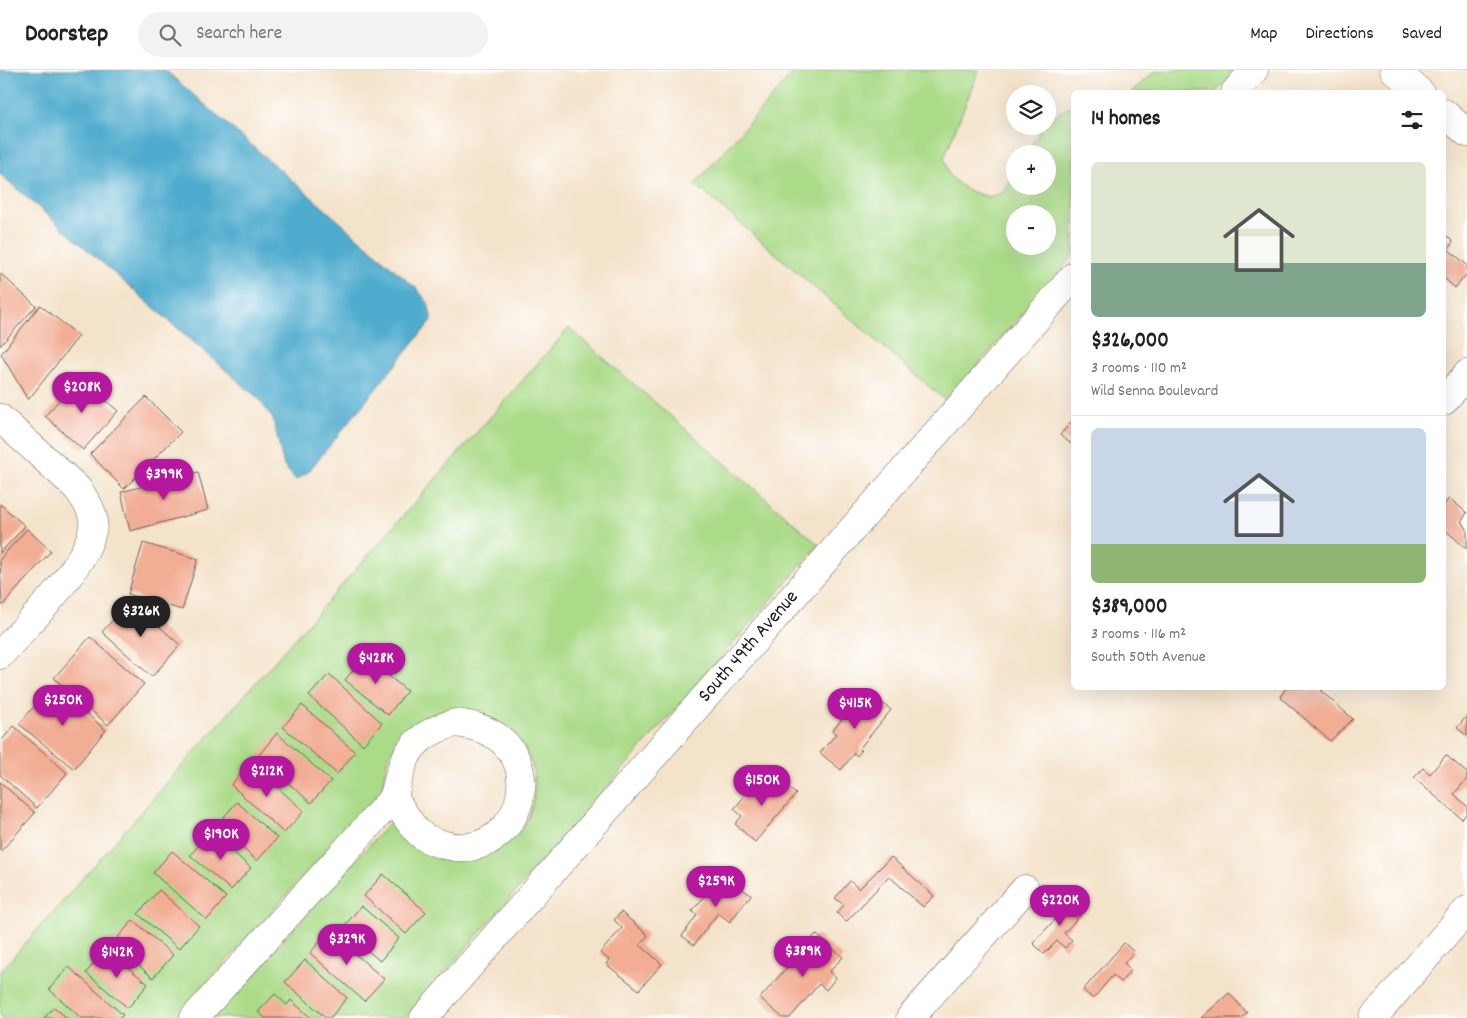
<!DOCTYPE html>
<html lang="en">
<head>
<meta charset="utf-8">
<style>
  :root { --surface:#fff; --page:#f2f2f2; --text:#222; --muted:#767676; --line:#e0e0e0; --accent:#b5179e }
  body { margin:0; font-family:Dekko,sans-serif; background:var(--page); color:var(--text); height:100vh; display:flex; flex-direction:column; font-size:19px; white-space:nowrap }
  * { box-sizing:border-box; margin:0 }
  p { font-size:16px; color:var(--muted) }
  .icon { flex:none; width:28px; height:28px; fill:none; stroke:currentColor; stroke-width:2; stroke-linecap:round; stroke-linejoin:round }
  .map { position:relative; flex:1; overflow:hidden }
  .details { position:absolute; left:1071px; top:20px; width:375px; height:600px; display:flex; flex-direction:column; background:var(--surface); border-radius:8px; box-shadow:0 5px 20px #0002 }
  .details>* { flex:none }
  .fabs { position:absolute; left:1006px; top:15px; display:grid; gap:10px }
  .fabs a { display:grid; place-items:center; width:50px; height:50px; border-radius:50%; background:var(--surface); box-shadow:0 5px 20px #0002; font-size:25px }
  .price { position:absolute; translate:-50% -42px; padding:0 11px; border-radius:18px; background:var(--accent); color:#fff; font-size:16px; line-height:32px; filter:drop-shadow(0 1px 2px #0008) }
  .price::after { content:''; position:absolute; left:50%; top:30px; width:15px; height:11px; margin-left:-8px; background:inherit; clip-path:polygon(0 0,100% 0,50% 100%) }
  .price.on { background:#222; color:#fff }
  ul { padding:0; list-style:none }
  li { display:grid; align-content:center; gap:10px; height:265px; padding:0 20px }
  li+li { border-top:1px solid var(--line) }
  li span { display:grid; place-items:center; height:155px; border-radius:8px; color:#555 }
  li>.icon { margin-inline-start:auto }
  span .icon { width:90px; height:90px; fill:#fffc; stroke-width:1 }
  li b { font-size:21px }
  h2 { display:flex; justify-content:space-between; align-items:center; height:60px; padding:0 20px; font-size:21px }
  header { display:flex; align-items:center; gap:30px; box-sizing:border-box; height:70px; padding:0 25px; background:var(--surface); border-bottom:1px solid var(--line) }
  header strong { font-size:24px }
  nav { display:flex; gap:28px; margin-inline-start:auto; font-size:18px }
  .search { width:350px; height:45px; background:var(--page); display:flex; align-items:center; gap:12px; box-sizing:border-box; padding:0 18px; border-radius:28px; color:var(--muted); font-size:19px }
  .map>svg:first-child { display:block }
</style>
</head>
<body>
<header>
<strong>Doorstep</strong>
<div class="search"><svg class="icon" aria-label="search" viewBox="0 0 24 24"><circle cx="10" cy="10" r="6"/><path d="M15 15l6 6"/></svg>Search here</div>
<nav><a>Map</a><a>Directions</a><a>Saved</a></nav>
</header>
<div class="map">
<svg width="1467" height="948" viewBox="0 0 1467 948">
  <rect width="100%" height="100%" fill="#fff"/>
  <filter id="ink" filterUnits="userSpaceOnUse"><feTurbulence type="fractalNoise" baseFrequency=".02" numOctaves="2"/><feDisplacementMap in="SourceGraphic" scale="10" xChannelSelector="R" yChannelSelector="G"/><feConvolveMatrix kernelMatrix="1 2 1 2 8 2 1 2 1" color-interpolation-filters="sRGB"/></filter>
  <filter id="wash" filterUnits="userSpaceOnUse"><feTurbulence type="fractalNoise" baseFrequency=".0096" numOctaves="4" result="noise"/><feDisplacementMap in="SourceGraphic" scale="20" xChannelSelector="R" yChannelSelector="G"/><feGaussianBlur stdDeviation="1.12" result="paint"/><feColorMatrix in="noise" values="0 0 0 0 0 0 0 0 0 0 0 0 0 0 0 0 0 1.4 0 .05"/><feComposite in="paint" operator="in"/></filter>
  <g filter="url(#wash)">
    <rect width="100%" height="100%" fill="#f4e3cb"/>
    <g fill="#abdb89" stroke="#647c52" fill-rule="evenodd">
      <path d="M 796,0 L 979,0 L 944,88 L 949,105 L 966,120 L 988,127 L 1002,123 L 1015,101 L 1015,116 L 1048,116 L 1048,84 L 1025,84 C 1036,66 1054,40 1074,36 L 1074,185 L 946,331 L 695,114 ZM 1015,144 L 1048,144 L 1048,176 L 1015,176 Z"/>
      <polygon points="1157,0 1236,0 1216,22 1131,22"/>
      <path d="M 569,258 L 819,475 L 405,948 L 213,948 L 392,750 C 405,761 418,776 432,785 C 448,795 476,790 492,783 C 511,775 527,758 532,736 C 553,650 439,603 392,680 C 386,691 384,708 381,720 L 175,948 L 0,948 L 0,902 Z"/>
    </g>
    <polygon fill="#50acce" stroke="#366475" points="0,0 165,0 417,219 428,233 432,250 308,402 296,410 284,396 273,349 259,329 0,104"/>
    <g id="blocks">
      <g fill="#f2ae94">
        <polygon points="1444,163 1453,172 1448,179 1467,195 1467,204 1455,218 1444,208"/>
        <polygon points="0,203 36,236 0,276"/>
        <polygon points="40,235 79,266 28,330 1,284"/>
        <polygon points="80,307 118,341 83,380 45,346"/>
        <polygon points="146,327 181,362 124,419 90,384"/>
        <polygon points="1074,349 1074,376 1060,365"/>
        <polygon points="198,402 208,440 130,461 121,422"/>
        <polygon points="1449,428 1467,443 1461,452 1467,458 1467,479 1444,459 1444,435"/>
        <polygon points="0,434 25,456 0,483"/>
        <polygon points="27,459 51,481 2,536 0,489"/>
        <polygon points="143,473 198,489 182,540 128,524"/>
        <polygon points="130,530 180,575 152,607 102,562"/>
        <polygon points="90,567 144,614 108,655 54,608"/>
        <polygon points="365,586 407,621 388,645 345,610"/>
        <polygon points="329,604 382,653 363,675 309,626"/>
        <polygon points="52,615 106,660 74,699 19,654"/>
        <polygon points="1286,618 1325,618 1321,621 1353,649 1330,671 1280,627"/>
        <polygon points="867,620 891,640 859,679 861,681 857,686 854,683 841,700 820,683 836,664 832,661"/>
        <polygon points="302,635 355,682 337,704 283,657"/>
        <polygon points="1467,646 1467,666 1457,658"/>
        <polygon points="14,656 67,703 37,738 0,705 0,672"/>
        <polygon points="277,663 331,711 311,733 258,686"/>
        <polygon points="1446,685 1467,703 1467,709 1454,724 1467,736 1467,743 1462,749 1414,708 1423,698 1430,704"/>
        <polygon points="250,693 304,741 284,763 231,715"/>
        <polygon points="776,707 796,724 755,772 735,754 742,746 734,739 755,713 764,720"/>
        <polygon points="0,712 35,743 1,781 0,780"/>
        <polygon points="237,732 277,768 257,791 217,755"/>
        <polygon points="211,762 251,798 231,820 190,785"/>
        <polygon points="172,781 226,827 207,850 153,803"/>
        <polygon points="891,787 934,826 923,837 889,806 846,852 837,843 844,835 835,828 850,811 859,819"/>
        <polygon points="383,804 426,842 406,864 364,826"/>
        <polygon points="726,807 751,825 730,852 718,843 694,875 682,866 697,845 692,841 713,817 716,820"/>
        <polygon points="159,820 199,856 179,879 138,844"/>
        <polygon points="1076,827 1087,838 1064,863 1072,870 1065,878 1057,871 1044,884 1033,873"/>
        <polygon points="361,836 399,868 380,891 342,859"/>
        <polygon points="621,842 648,865 640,875 662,894 639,920 606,894 609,890 600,883 622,858 614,850"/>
        <polygon points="133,850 173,885 153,908 113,873"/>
        <polygon points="329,861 384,909 364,931 310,883"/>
        <polygon points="816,864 843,887 829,902 836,908 826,920 819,914 790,948 783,948 760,928"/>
        <polygon points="1124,873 1134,882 1124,893 1131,900 1121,912 1113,905 1093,929 1083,920"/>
        <polygon points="105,879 148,914 128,938 86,903"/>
        <polygon points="305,890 347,928 330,948 326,948 285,912"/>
        <polygon points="69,897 123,945 120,948 81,948 49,919"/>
        <polygon points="1229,923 1247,943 1241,948 1201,948"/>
        <polygon points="275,924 287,935 291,930 311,948 265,948 258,942"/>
        <polygon points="54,937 67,948 44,948"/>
      </g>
    </g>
  </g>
  <g filter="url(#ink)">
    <use href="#blocks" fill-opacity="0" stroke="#686259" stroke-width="1"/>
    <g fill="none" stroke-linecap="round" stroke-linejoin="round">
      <defs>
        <g id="minor">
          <polyline points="1235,22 1254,0"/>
          <polyline points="1444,331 1467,304"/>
          <path d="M 0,348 L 77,418 C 83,427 91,437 93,448 C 98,487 25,556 0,585"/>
          <path d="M 455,653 C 562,663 525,796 445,775 C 436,773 425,769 418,762 C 408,752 401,739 394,727 C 403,685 411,665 455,653 Z"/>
          <polyline points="194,948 394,727"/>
          <polyline points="424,948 1074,206"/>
          <polyline points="910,948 1025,819"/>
          <polyline points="1373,948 1467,840"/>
        </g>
        <g id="tertiary">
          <polyline points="1394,0 1420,22"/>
          <polyline points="1444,43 1467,63"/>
        </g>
      </defs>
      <use href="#minor" stroke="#686259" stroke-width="29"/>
      <use href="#tertiary" stroke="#686259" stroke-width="29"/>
      <use href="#minor" stroke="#fff" stroke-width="28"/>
      <use href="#tertiary" stroke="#fff" stroke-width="28"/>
    </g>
  </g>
  <g text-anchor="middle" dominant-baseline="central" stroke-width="5" stroke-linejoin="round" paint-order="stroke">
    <g font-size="20" fill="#1c1c1c" stroke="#fff">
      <text transform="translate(749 577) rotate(-49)">South 49th Avenue</text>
    </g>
  </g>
</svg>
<div class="fabs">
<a><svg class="icon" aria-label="layers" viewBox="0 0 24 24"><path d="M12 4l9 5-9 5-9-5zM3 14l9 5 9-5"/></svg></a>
<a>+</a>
<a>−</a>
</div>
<b class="price" style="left:82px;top:344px">$208K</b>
<b class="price" style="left:164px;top:431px">$399K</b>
<b class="price on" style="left:141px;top:568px">$326K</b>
<b class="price" style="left:376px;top:615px">$428K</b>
<b class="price" style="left:63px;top:657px">$250K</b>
<b class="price" style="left:855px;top:660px">$415K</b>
<b class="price" style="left:267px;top:728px">$212K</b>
<b class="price" style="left:762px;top:737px">$150K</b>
<b class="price" style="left:221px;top:791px">$190K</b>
<b class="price" style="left:716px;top:838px">$259K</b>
<b class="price" style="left:1060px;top:857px">$220K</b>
<b class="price" style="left:347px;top:896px">$329K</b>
<b class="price" style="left:803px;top:908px">$389K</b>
<b class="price" style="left:117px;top:909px">$142K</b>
<section class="details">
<h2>14 homes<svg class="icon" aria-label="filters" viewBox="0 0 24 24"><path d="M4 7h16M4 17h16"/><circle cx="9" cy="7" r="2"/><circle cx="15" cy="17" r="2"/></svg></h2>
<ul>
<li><span style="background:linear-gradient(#dfe7d0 65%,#7fa58c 0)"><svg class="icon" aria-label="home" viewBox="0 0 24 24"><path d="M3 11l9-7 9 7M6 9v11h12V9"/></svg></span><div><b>$326,000</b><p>3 rooms · 110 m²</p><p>Wild Senna Boulevard</p></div></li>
<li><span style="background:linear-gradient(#c9d6e8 75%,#8fb573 0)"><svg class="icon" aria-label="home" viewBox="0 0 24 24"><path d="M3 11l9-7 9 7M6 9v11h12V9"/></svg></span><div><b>$389,000</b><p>3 rooms · 116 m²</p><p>South 50th Avenue</p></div></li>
</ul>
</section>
</div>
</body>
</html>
